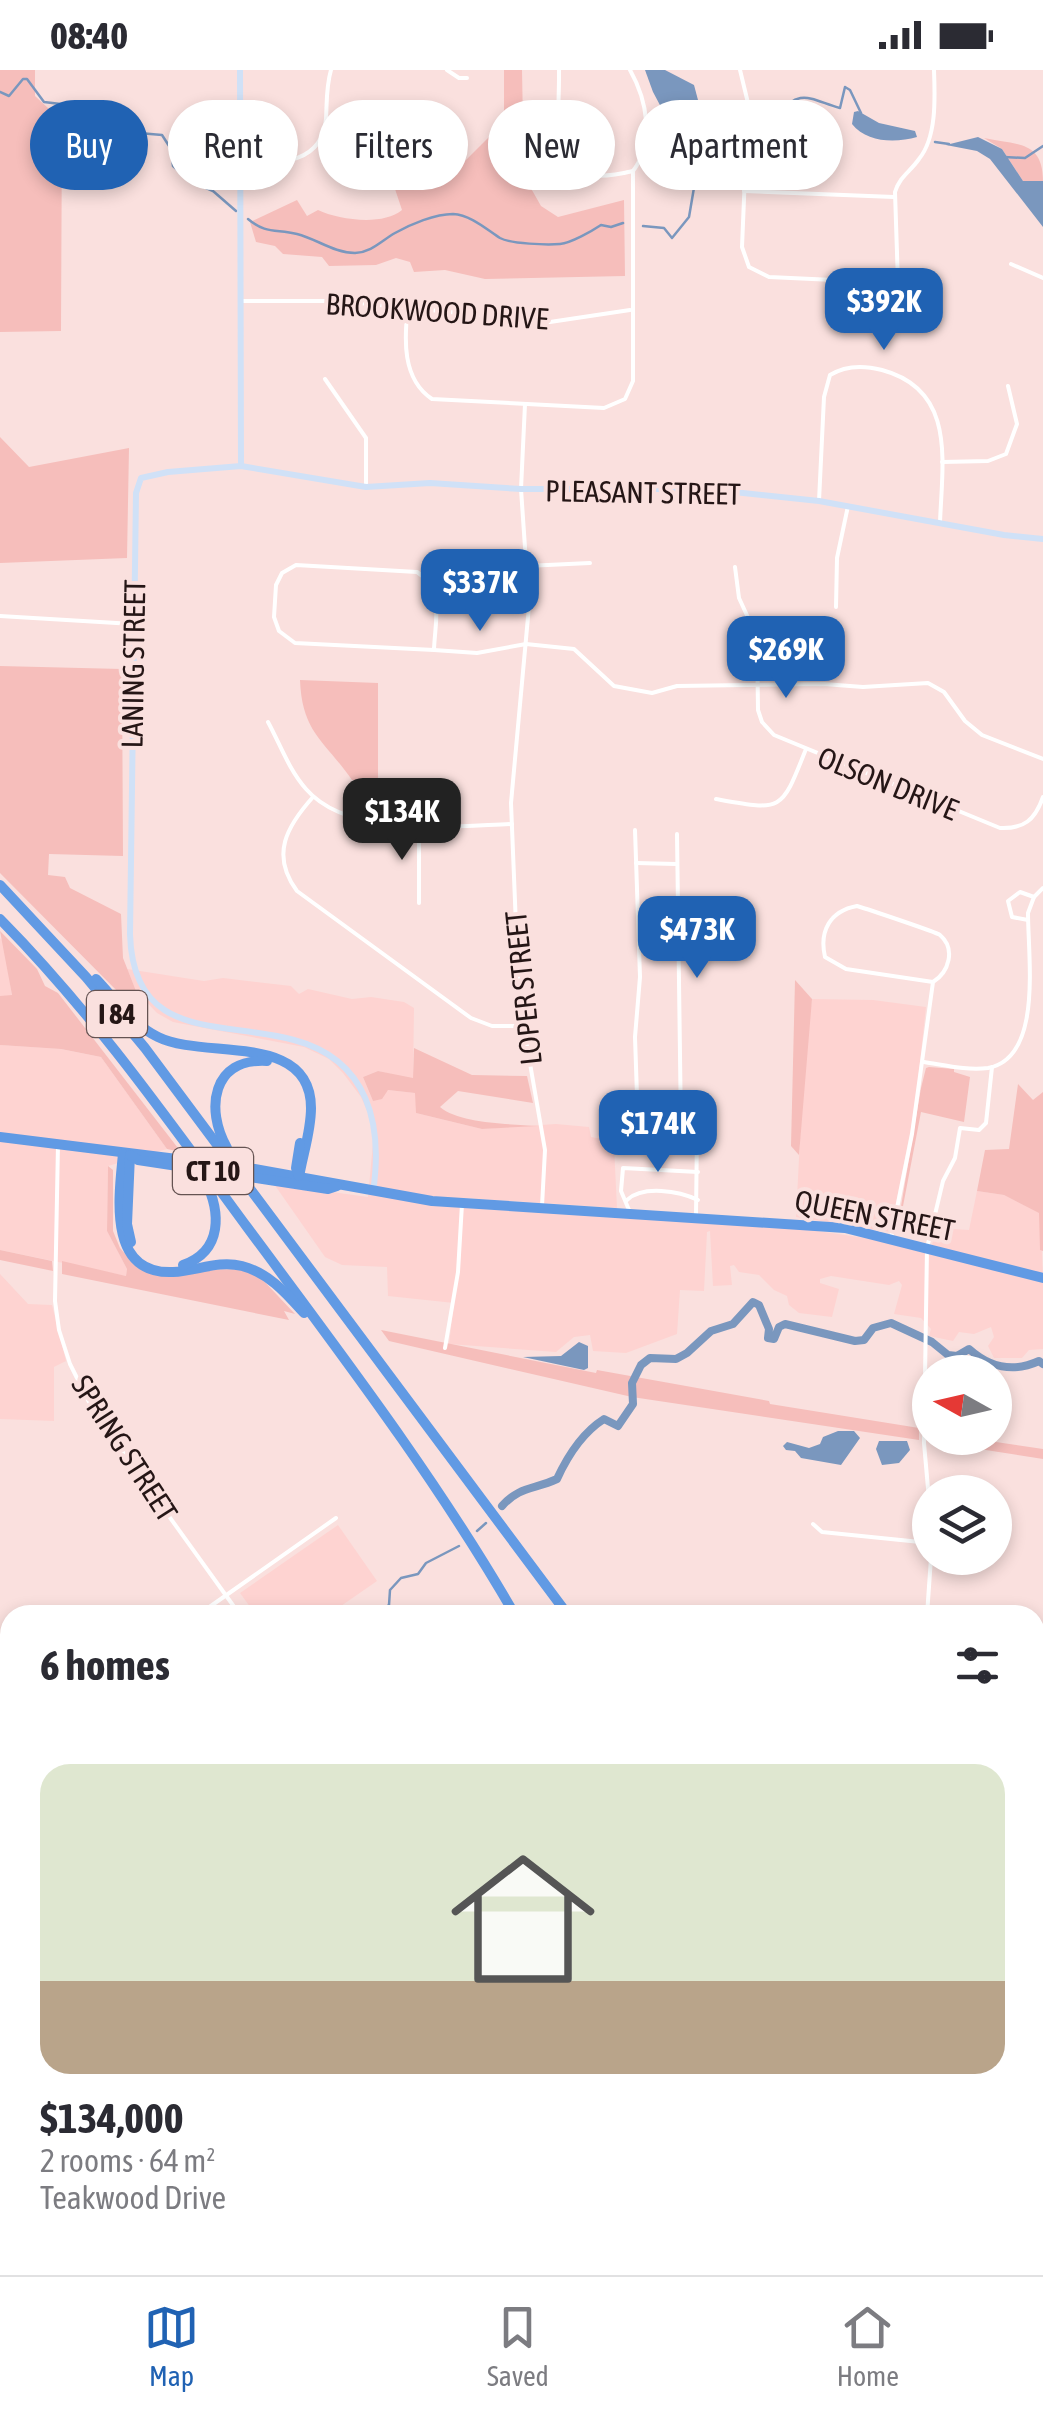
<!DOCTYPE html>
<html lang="en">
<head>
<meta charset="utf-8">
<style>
  :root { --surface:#fff; --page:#f2f2f3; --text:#2b2b33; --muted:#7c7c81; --line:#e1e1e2; --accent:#2062b3 }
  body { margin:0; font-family:"Asap Condensed",sans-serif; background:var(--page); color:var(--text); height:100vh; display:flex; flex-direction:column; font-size:38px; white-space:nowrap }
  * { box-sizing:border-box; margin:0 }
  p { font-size:32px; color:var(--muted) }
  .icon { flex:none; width:55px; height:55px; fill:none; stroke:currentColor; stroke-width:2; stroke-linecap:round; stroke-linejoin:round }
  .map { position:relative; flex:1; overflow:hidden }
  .drawer { position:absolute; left:0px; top:1535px; width:1045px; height:670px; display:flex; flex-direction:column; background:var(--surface); border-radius:30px 30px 0 0; box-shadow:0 5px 15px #0003 }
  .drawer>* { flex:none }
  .guide { position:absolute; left:30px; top:30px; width:985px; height:90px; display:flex; gap:20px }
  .needle { width:65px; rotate:278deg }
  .fabs { position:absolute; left:912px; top:1285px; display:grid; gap:20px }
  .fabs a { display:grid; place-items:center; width:100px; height:100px; border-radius:50%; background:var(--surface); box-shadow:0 5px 15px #0003; font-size:50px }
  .price { position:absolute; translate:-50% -85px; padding:0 22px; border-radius:20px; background:var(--accent); color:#fff; font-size:32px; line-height:65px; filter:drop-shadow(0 2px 5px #0008) }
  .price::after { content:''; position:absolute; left:50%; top:60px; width:30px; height:22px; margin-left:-15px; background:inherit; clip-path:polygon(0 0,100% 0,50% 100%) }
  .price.current { background:#222; color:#fff }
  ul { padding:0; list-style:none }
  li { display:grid; align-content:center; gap:20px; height:530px; padding:0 40px }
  li span { display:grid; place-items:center; height:310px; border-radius:30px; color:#555 }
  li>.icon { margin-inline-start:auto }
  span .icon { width:180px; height:180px; fill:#fffc; stroke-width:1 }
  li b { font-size:42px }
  h2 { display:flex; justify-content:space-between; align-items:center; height:120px; padding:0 40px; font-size:42px }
  .chip { padding:0 35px; border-radius:45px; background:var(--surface); box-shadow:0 5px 15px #0003; font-size:35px; line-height:90px }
  .chip.current { background:var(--accent); color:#fff }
  .status { display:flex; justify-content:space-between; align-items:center; height:70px; padding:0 50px; background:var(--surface); direction:ltr }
  .status svg { height:28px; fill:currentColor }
  .tabs { display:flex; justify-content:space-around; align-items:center; height:140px; border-top:2px solid var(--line); background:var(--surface); font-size:28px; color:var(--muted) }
  .tabs a { display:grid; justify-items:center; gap:5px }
  .tabs .current { color:var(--accent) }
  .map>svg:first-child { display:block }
</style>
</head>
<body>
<div class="status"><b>08:40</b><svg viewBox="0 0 49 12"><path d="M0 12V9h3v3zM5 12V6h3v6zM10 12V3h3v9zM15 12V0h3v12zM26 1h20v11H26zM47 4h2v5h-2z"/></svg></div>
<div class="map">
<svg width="1043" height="2205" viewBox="0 0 1043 2205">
  <rect width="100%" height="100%" fill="#fae0de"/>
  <g fill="#fed3d1">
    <polygon points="0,868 4,872 12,926 0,926"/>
    <polygon points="127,899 204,911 223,908 291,916 299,924 308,919 352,929 371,927 404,932 414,938 413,1009 378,1001 363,1007 373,1031 388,1020 416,1023 416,1043 482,1059 556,1054 589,1057 591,1067 603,1069 614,1076 617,1138 465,1128 465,1138 777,1155 879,1170 1043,1212 1043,1279 1029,1280 1022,1288 994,1288 988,1276 994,1267 991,1257 974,1264 959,1262 953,1271 929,1266 931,1259 921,1248 894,1244 902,1215 899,1211 889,1215 831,1206 820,1209 820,1213 839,1219 832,1247 799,1243 789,1235 787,1226 774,1220 759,1205 739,1202 734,1195 730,1196 732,1215 713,1216 710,1161 707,1162 704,1221 680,1220 677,1264 626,1283 593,1281 590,1265 574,1267 556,1282 449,1274 454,1233 388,1226 387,1197 342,1195 325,1187 274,1114 368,1127 373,1073 371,1049 361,1027 343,1003 329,989 304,977 173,952 157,943 136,921"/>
    <polygon points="812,929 873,930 926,937 915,1038 890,1162 796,1147 804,990"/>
    <polygon points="0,975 61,979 101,987 167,1079 108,1096 107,1161 127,1199 126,1206 0,1180"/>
    <polygon points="977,1121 1004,1125 1040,1143 1043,1206 932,1175 936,1158 969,1160"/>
    <polygon points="0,1204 28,1234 52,1235 66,1291 54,1297 54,1351 0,1349"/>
    <polygon points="338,1455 377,1511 328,1545 256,1545 240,1523"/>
  </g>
  <g fill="#f6bebb">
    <polygon points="0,0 35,0 35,26 62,51 61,261 0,262"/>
    <path d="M 504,0 L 522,0 L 524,106 L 541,136 L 558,147 L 624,130 L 625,206 L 485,209 L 445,200 L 414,202 L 410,192 L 396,188 L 376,195 L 329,196 L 322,187 L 283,184 L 275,176 L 256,172 L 250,152 L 297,130 L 307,146 L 318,140 C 339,150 383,156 402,140 L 394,116 L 399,96 L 425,89 L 439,106 L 463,93 L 504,52 Z"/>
    <path d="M 984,68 C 1016,75 1043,70 1043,111 L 1023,111 L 1002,79 Z"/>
    <polygon points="0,367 29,397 129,378 127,488 0,493"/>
    <polygon points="0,596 122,599 123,786 49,784 48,805 65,807 70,818 121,844 123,888 136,921 125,929 0,803"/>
    <path d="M 300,610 L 378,613 L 378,710 L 352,710 C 325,671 302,663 300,610 Z"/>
    <polygon points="0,861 37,899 45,916 58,923 181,1082 167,1079 101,987 61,979 0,975 0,926 12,925"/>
    <polygon points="795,910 812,929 799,1085 791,1076"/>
    <path d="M 414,978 L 472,1005 L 527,1006 L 533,1033 L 458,1021 L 440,1037 C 460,1054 511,1054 538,1056 L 482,1059 L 416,1043 L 415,1023 L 388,1020 L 382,1029 L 373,1031 L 363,1007 L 378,1001 L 413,1008 Z"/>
    <polygon points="929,997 954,999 954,1002 970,1007 964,1052 921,1042 899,1157 920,1162 920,1168 899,1160 898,1154 921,1018 926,998"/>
    <polygon points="1018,1014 1033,1030 1043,1022 1043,1181 1040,1180 1039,1143 1004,1125 977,1121 985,1080 1009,1079"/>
    <polygon points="108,1096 113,1100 113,1161 120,1178 134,1194 151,1201 242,1199 261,1208 295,1244 284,1241 289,1250 62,1204 62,1191 126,1206 127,1199 107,1161"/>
    <polygon points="0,1180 52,1191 53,1201 0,1190"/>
    <polygon points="381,1260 596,1303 597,1300 769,1331 770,1334 919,1358 919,1370 632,1327 389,1271"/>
    <polygon points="928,1361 930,1368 969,1368 1043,1379 1043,1389 928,1371"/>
    <polygon points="0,1565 10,1566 10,1659 0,1650"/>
    <polygon points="0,1696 10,1700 10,2104 0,2102"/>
    <polygon points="1035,1929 1043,1930 1043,2113 1035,2115"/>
    <polygon points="629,2195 902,2195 910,2205 629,2205"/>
  </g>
  <g fill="#7a97be">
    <polygon points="645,0 665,0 694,15 698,30 675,52 669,52 653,22"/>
    <path d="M 858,41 L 879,53 L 915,61 L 917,67 C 896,73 867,73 852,54 L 854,42 Z"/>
    <polygon points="978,67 1002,79 1023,111 1043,111 1043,157 990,89 977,81 946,75"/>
    <polygon points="579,1272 588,1276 588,1298 584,1300 523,1287 561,1286"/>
    <polygon points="838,1361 854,1361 860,1368 841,1395 801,1388 795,1381 786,1380 783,1376 787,1372 809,1378 820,1374 823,1367"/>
    <polygon points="879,1371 907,1371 910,1380 899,1393 882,1395 876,1379"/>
  </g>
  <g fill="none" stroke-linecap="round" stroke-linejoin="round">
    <g stroke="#7a97be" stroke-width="2.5">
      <polyline points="0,22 9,26 23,9 27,9 44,32 94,38 139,63 162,65 171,79 173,96 190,111 213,121 236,141"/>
      <path d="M 753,44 L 777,46 C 800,17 809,29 840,38 L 845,17 L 850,20 L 861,43"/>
      <polyline points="935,72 949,74"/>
      <polyline points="1004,87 1025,88 1043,76"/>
      <path d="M 248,149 C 266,164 275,159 297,164 C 317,169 334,183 355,183 C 372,182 381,171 395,163 C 411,154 435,144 453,144 C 471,145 486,159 500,168 C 511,174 547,175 560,174 C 571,173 592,161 601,155 L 611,157 L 623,153"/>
      <polyline points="643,156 664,158 672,168 689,147 696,106 738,43"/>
      <polyline points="477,1461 486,1453"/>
      <polyline points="373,1545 389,1535 390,1520 401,1508 418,1504 426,1493 459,1476"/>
      <polyline points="0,1710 10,1713"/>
    </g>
    <path stroke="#7a97be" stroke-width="8" d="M 502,1436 C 520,1416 533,1420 557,1409 C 568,1385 582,1363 604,1349 L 618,1356 L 633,1334 L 632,1313 L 641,1295 L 650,1288 L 676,1289 L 687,1283 L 711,1261 L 733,1254 L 753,1232 L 759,1235 L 769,1259 L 768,1268 L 774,1269 L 779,1257 L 785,1254 L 855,1271 L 864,1270 L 873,1258 L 891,1253 L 932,1272 L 948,1285 L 957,1286 L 969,1279 C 989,1297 1013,1303 1039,1291 L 1043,1294"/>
    <g stroke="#fff" stroke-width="4">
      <polyline points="447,0 459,8 467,8"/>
      <path d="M 559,0 C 560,63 542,123 633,101 C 655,72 647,30 630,0"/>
      <polyline points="740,0 748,33 742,177 749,197 769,207 898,213"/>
      <path d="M 243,93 C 278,93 322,95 326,49 C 327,32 326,17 331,0"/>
      <polyline points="744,121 894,127"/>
      <polyline points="1011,194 1043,208"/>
      <polyline points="242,231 339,231 550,252 630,240"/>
      <path d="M 408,237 C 404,269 402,309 432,329 L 604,338 L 625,329 L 633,311 L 633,101"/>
      <path d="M 899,244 L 895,122 C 900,106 910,102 919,89 C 937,67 935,27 934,0"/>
      <polyline points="325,309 366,368 366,417"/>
      <polyline points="525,334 521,419 529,536 511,733 519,930 545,1080 542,1136"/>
      <polyline points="942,392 988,391 1006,384 1017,354 1008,316"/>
      <path d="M 819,431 L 824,327 L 830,305 C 846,295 863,295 882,300 C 957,320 942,393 940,453"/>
      <path d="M 296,495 L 417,502 C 445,520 435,550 434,580 L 295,573 L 279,561 L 274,547 L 276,515 L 282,503 Z"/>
      <polyline points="526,496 590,493"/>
      <path d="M 735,497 L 739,528 L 757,567 L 758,640 L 762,652 L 774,665 L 1000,758 C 1024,759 1035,750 1043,727"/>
      <polyline points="836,537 837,488 848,436"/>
      <polyline points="0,546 133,554"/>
      <polyline points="434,580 477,583 526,574 574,579 614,616 652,623 677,616 824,614 863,617 928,613 944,622 965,651 982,665 1043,689"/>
      <path d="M 268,652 C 280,674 289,700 306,719 C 348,768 451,756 512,754"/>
      <path d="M 313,727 C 287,756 270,785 297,821 L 471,948 L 492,956 L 522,956"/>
      <path d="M 716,729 C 783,741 781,742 806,679"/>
      <polyline points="635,760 640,907 635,967 638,1055 697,1060 696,1146"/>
      <polyline points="677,764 681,1058"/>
      <polyline points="636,793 676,794"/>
      <polyline points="419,833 419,754"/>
      <polyline points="1028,850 1012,847 1008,831 1020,822 1034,827"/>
      <path d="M 924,992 C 944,995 968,1001 988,998 C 1043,988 1028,888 1028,843 L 1034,827 L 1043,818"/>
      <polyline points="58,1074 55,1231 59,1260 70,1294 94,1342 240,1545"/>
      <path d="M 627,1130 C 643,1115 679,1121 698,1130"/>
      <polyline points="629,1140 621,1121 623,1098 698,1102"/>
      <path d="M 891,1168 L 912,1064 L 933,912 C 949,902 956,879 940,865 C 936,862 867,839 857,836 C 830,841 819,861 825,887 L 846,899 L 933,912"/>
      <polyline points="445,1278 458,1202 462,1134"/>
      <polyline points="930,1441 924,1373 927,1178 943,1111 955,1088 960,1058 979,1060 986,1053 992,997"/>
      <polyline points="813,1454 822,1462 930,1473"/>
      <polyline points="198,1545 336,1448"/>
      <polyline points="927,1545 931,1488"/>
      <polyline points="1035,1666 1043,1658"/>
      <polyline points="1035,1886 1043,1886"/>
      <polyline points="302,2195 302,2205"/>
      <polyline points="530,2195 534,2205"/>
      <polyline points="1000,2195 1010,2205"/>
      <polyline points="1041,2205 1043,2203"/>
    </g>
    <g stroke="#d0e1f7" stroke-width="6">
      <polyline points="240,0 241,396"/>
      <path d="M 373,1122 C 383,1055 369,990 294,970 C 221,950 133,972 130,864 L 136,423 L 141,408 L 168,402 L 241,396 L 366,417 L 430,413 L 521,419 L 706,419 L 819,431 L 1004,465 L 1043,469"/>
    </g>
    <g stroke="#619ae4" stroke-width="10">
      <polyline points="0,815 86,907 145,978 568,1545"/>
      <path d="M 0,849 C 93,943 169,1051 247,1157 C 341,1284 436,1408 515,1545"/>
      <path d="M 96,909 C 115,929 133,955 158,967 C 204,990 311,961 311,1038 C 311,1064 301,1089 298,1114"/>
      <polyline points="0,1067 249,1098 432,1131 845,1158 1043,1208"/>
      <path d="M 227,1078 C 205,1039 212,988 267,991"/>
      <path d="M 123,1084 C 119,1126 107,1205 173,1202 C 197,1201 218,1190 242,1196 C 269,1203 286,1223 304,1243"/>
      <polyline points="130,1085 127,1154 131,1172"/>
      <polyline points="130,1085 138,1090 328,1119 337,1116"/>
      <polyline points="299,1106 296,1098 300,1073"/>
      <path d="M 183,1195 C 223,1181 221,1142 205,1110"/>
      <polyline points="915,2195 924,2205"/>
      <polyline points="962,2195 969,2205"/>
    </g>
  </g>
  <g text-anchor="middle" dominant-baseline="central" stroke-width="8" stroke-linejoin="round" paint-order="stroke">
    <g fill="#fae0de" stroke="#655352" stroke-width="2.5">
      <rect x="87" y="921" width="60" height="46" rx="8"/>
      <rect x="173" y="1078" width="80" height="46" rx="8"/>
    </g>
    <g font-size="28" font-weight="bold" fill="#251616">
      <text x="117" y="944">I 84</text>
      <text x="213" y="1101">CT 10</text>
    </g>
    <g font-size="30" fill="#251616" stroke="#fae0de">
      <text transform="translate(437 241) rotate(4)">BROOKWOOD DRIVE</text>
      <text transform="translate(643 422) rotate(1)">PLEASANT STREET</text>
      <text transform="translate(133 594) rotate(-89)">LANING STREET</text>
      <text transform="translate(888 713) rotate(22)">OLSON DRIVE</text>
      <text transform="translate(523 918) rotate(-96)">LOPER STREET</text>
      <text transform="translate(875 1145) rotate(11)">QUEEN STREET</text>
      <text transform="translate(125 1378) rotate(57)">SPRING STREET</text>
    </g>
  </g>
</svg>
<div class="fabs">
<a><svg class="needle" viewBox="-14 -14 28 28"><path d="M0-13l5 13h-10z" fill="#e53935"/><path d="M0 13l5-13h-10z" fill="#7c7c81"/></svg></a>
<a><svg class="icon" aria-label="layers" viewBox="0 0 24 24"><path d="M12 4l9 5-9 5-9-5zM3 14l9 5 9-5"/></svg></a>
</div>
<b class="price" style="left:884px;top:283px">$392K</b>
<b class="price" style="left:480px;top:564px">$337K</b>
<b class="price" style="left:786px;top:631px">$269K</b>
<b class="price current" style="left:402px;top:793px">$134K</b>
<b class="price" style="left:697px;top:911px">$473K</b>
<b class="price" style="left:658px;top:1105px">$174K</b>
<div class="guide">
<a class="chip current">Buy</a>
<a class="chip">Rent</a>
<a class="chip">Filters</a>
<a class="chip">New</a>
<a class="chip">Apartment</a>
</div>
<section class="drawer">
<h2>6 homes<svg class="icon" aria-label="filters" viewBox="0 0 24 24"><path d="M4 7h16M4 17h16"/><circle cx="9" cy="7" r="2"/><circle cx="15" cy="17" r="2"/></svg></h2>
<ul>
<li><span style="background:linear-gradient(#dfe7d0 70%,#b9a48a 0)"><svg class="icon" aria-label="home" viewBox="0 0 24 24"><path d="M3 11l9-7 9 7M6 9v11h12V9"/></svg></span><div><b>$134,000</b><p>2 rooms · 64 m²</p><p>Teakwood Drive</p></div></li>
</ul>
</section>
</div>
<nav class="tabs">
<a class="current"><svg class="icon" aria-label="map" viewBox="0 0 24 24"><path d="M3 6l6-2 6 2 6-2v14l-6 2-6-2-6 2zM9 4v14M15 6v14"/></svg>Map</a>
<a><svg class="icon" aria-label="saved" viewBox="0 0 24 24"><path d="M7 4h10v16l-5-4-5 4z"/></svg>Saved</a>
<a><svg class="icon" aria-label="home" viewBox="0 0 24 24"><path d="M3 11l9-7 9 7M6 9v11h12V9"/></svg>Home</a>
</nav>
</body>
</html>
